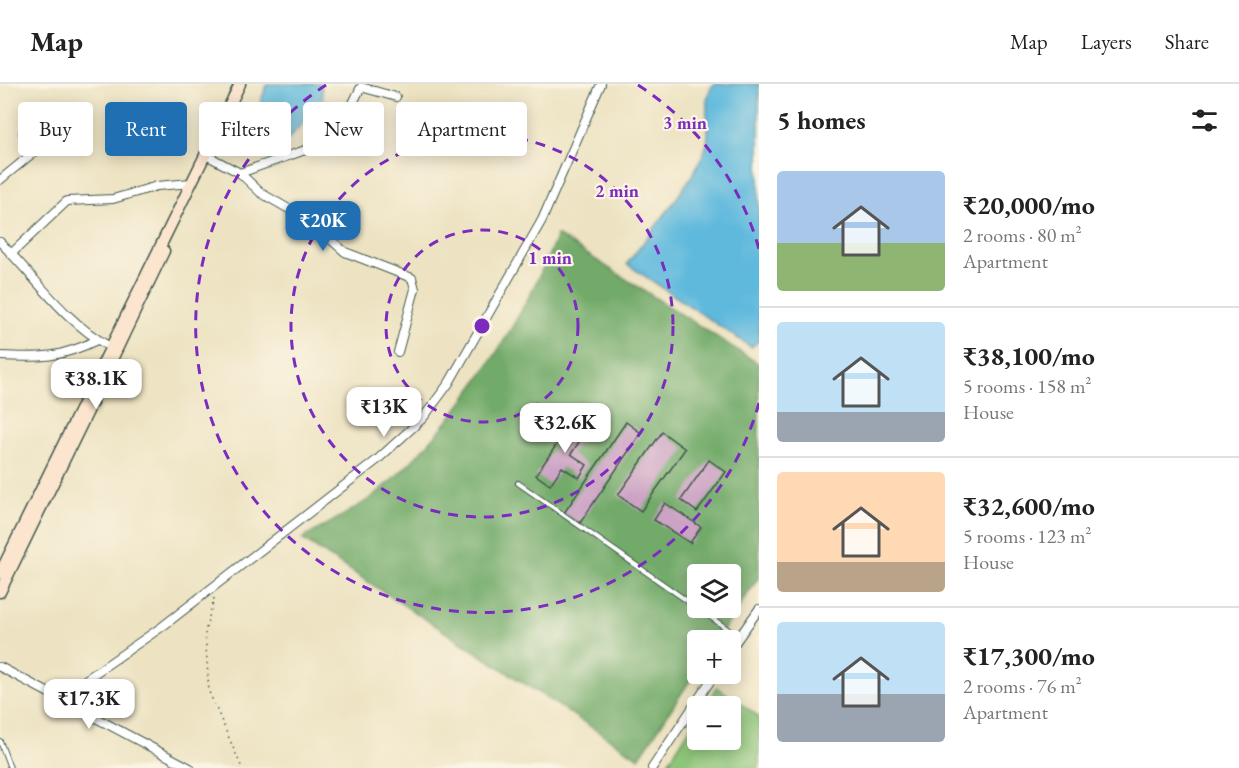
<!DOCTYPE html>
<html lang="en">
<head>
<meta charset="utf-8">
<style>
  :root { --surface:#fff; --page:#f6f6f6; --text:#222; --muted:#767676; --line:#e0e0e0; --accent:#1f6fb2 }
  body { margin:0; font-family:"EB Garamond",serif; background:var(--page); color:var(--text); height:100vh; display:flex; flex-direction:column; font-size:22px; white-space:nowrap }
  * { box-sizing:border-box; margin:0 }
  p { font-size:20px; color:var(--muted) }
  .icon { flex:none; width:33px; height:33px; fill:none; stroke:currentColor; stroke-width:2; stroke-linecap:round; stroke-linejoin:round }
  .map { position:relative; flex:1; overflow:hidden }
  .sheet { display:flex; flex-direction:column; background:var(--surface); width:480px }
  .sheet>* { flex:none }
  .hud { position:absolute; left:18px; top:18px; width:570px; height:54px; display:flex; gap:12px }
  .controls { position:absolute; left:687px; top:480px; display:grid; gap:12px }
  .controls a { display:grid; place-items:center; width:54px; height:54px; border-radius:6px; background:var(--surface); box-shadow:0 3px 15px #0003; font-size:30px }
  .price { position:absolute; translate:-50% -51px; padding:0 14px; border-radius:12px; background:#fff; color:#222; font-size:20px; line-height:39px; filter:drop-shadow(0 2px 3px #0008) }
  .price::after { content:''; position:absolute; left:50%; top:36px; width:18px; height:14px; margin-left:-9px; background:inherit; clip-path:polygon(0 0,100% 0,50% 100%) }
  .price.on { background:var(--accent); color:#fff }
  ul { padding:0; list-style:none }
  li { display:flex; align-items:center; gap:18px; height:150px; padding:0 18px }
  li+li { border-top:2px solid var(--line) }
  li span { display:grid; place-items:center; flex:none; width:168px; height:120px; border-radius:6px; color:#555 }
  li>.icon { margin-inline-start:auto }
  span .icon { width:72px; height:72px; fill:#fffc; stroke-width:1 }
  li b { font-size:26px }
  h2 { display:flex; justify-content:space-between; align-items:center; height:72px; padding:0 18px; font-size:26px }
  .tag { padding:0 21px; border-radius:6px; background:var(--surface); box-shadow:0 3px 15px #0003; font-size:21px; line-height:54px }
  .tag.on { background:var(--accent); color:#fff }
  header { display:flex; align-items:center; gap:36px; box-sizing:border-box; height:84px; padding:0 30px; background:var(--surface); border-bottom:2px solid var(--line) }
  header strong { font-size:28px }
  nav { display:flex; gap:33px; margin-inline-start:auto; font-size:21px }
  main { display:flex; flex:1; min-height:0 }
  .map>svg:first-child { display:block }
</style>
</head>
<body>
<header>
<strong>Map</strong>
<nav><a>Map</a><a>Layers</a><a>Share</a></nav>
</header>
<main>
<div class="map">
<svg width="759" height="684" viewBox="0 0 759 684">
  <rect width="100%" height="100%" fill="#fcf5e5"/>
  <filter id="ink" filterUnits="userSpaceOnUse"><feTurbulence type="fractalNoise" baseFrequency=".0167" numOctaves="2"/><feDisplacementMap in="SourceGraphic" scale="12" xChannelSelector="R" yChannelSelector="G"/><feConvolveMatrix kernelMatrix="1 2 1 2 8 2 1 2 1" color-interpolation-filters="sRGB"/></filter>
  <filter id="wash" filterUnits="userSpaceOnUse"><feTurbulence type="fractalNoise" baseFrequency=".008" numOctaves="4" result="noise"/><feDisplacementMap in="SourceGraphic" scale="24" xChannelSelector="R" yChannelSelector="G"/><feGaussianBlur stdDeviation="1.35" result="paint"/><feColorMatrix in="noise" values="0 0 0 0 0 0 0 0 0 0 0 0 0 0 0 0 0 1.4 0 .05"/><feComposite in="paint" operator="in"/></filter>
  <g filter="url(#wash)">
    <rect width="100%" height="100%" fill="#ede3c2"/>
    <polygon fill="#8dc579" stroke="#568156" stroke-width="1.5" points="717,603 759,633 759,684 665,684 697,633 698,656 730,656 730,622 705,622"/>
    <path fill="#72aa69" stroke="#48744e" stroke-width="1.5" fill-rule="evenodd" d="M 557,151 L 759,280 L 759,493 L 717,556 L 698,556 L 697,586 L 639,674 L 302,455 C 328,439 360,424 383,404 C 455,343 523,238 557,151 ZM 698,490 L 730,490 L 730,524 L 698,524 Z"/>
    <g fill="#5fb9dd" stroke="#3f7b88" stroke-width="1.5">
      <polygon points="267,0 321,0 323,18 288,55 281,57 259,42 256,31"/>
      <path d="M 714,0 L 759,0 L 759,257 L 751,263 L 627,180 C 649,150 695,96 706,63 C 713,43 699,17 714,0 Z"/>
    </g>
    <g id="blocks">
      <g fill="#cca3c5">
        <polygon points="575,333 589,343 571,370 587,381 579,394 562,383 550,401 536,391"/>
        <polygon points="626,338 641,349 580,439 564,429"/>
        <polygon points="662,348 685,365 641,427 618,411"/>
        <polygon points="709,376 726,388 697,428 681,416"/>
        <polygon points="665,419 701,443 690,459 654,436"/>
      </g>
    </g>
  </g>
  <g filter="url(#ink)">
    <use href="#blocks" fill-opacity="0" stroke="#3e5649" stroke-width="1.5"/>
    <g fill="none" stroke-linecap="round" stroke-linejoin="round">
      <defs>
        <g id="service">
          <polyline points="518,399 739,553"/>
          <polyline points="0,657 10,684"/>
        </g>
        <g id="minor">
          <polyline points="206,71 240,89 261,109 308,136 345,168 412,194 415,205 398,268"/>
          <polyline points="240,89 311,64 346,33 361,3 396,13"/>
          <polyline points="0,96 33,69 23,49"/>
          <path d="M 0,158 C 37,195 64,237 110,263"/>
          <polyline points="11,170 67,117 113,115 157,102 191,99"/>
          <path d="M 0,272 C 40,274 61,274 97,256"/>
          <polyline points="730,566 759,525"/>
          <polyline points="0,583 190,684"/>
          <polyline points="53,610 78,601 163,542 377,376 423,334 449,299 542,136 601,0"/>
          <polyline points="652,684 715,590"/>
        </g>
        <g id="secondary">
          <polyline points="106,288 164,167"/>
          <polyline points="0,489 240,0"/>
          <polyline points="0,508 92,319"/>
        </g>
      </defs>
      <use href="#service" stroke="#3e5649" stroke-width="6"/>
      <use href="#minor" stroke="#3e5649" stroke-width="10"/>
      <use href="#secondary" stroke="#3e5649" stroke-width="13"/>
      <polyline stroke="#3e5649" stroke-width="1.5" stroke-dasharray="1.5 4.5" stroke-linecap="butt" points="214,514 205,548 209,608 242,684"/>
      <use href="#service" stroke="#fff" stroke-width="4"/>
      <use href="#minor" stroke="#fff" stroke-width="8"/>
      <use href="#secondary" stroke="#fce5cf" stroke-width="10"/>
    </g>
  </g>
  <g fill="none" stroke="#7b2cbf" stroke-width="3" stroke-dasharray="10 8">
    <circle cx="482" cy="242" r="96"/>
    <circle cx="482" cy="242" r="191"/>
    <path d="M759 319A287 287 0 1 1 326 1M638 1A287 287 0 0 1 759 165"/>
  </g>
  <circle cx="482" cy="242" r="9" fill="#7b2cbf" stroke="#fcf5e5" stroke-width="3"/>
  <g font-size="18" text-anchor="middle" font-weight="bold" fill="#7b2cbf" stroke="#fcf5e5" stroke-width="4.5" stroke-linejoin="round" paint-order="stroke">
    <text x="685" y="45">3 min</text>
    <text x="617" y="113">2 min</text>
    <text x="550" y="180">1 min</text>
  </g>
</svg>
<div class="controls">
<a><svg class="icon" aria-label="layers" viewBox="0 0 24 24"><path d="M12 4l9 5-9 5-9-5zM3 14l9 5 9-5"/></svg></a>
<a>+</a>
<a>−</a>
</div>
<b class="price on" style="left:323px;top:168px">₹20K</b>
<b class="price" style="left:96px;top:326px">₹38.1K</b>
<b class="price" style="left:384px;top:354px">₹13K</b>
<b class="price" style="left:565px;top:370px">₹32.6K</b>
<b class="price" style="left:89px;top:646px">₹17.3K</b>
<div class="hud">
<a class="tag">Buy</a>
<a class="tag on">Rent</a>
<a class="tag">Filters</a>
<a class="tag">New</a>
<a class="tag">Apartment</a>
</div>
</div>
<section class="sheet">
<h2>5 homes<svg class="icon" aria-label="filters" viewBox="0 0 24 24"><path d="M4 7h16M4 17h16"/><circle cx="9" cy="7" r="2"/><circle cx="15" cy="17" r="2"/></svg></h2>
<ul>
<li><span style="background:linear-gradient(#a9c7e8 60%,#8fb573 0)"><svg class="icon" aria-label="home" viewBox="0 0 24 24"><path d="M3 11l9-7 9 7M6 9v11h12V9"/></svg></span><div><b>₹20,000/mo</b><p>2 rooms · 80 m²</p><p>Apartment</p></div></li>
<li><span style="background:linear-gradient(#bfe0f5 75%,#9aa5b1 0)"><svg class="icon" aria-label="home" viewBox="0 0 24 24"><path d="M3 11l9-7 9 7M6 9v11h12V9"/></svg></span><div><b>₹38,100/mo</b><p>5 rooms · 158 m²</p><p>House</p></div></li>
<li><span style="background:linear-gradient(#ffd9b3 75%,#b9a48a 0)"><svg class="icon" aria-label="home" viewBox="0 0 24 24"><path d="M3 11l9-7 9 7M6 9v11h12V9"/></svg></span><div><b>₹32,600/mo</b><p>5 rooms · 123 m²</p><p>House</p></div></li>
<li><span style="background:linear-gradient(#bfe0f5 60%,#9aa5b1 0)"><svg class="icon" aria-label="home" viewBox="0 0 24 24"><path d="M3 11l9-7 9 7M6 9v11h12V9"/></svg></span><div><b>₹17,300/mo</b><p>2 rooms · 76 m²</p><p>Apartment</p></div></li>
</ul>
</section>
</main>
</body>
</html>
